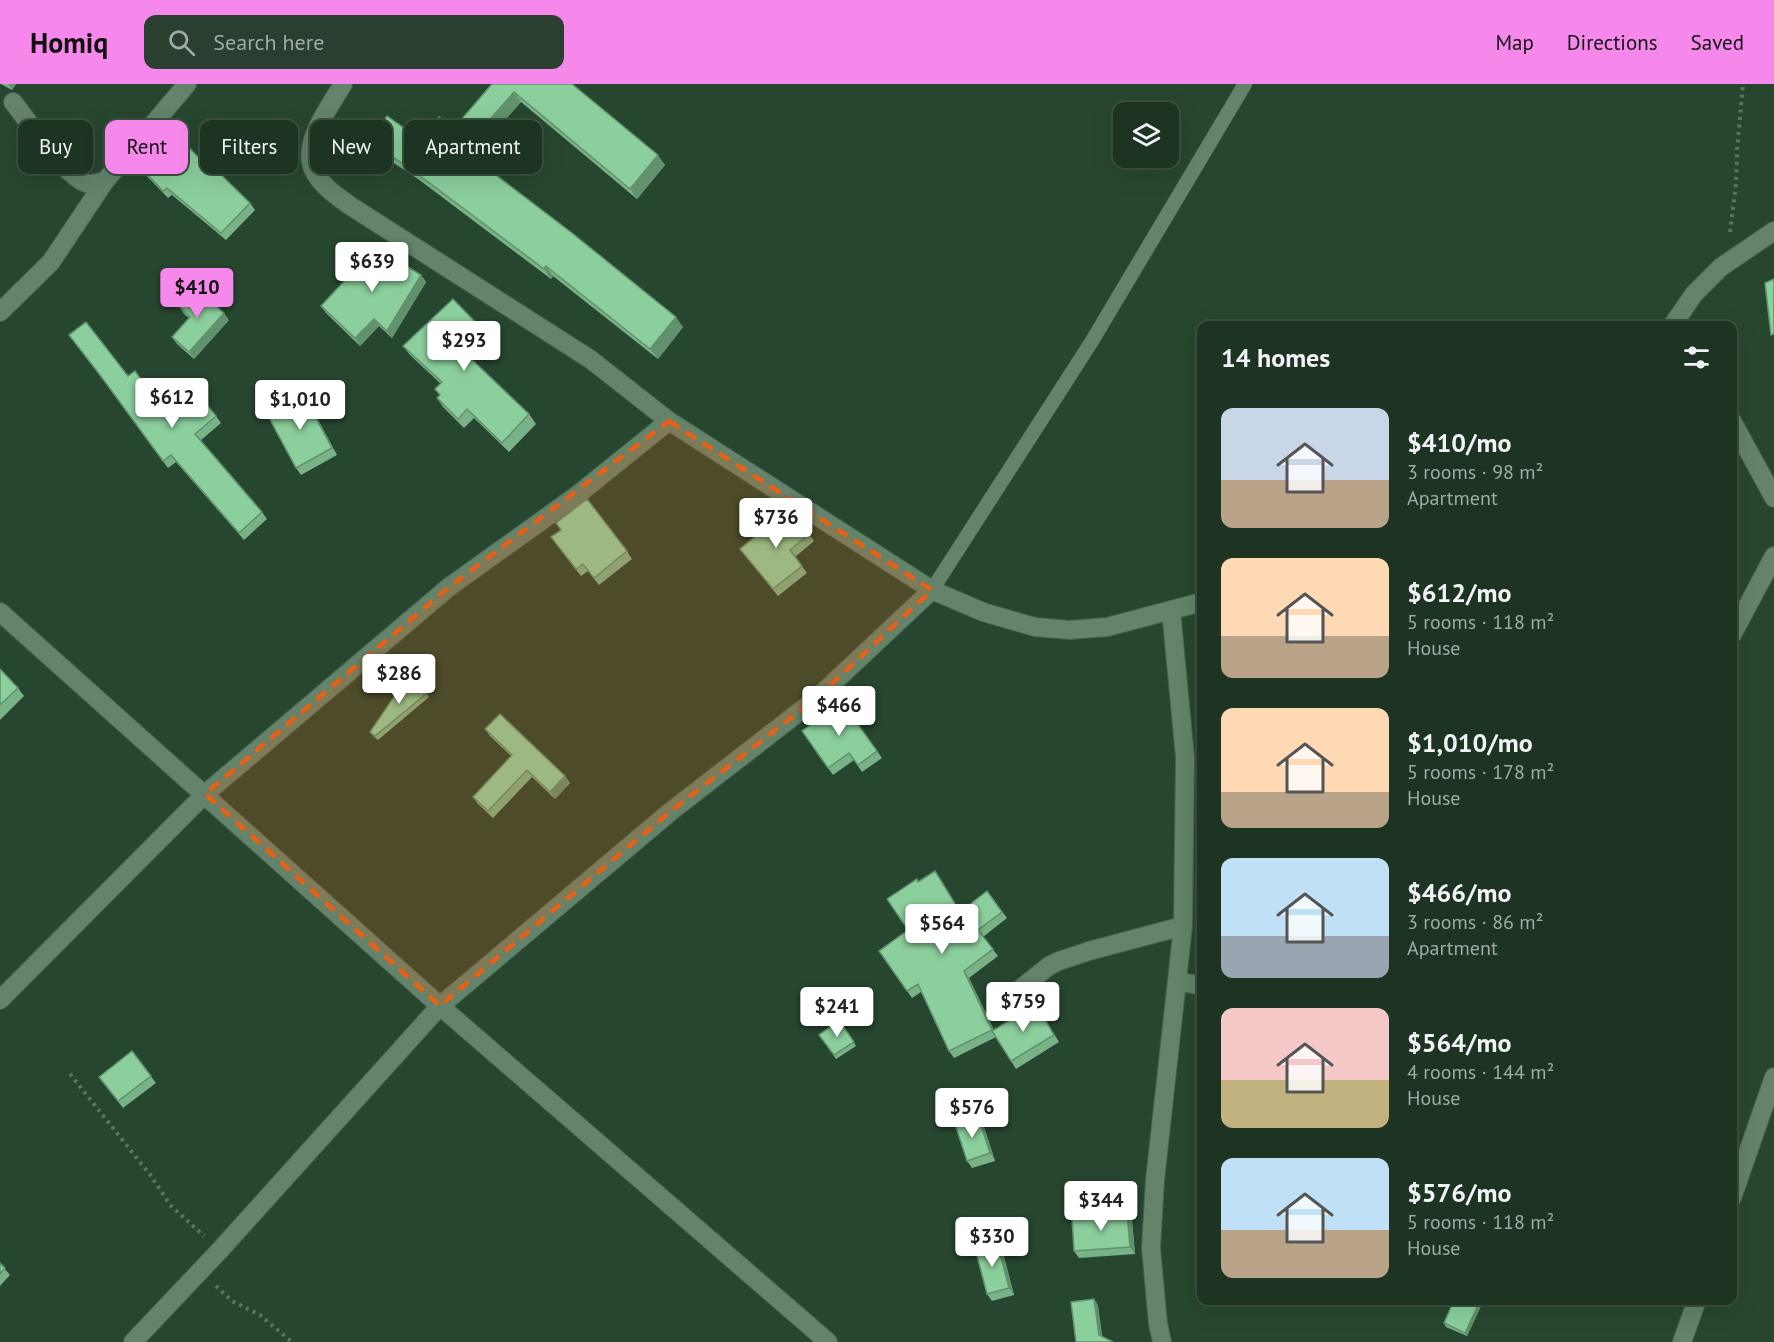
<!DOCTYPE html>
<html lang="en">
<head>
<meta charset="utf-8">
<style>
  :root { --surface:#1d3423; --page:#2a3f30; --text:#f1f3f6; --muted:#a0aaa6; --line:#3b4f41; --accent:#f788eb }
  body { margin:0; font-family:"PT Sans",sans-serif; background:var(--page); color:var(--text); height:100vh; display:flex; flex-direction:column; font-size:22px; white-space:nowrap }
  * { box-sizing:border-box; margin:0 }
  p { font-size:20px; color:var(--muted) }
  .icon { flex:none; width:33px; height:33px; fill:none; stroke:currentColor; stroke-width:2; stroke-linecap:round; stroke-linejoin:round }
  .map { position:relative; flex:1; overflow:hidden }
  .details { position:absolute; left:1197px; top:237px; width:540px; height:984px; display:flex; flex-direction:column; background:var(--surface); border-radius:12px; box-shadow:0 6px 24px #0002,0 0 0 2px var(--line) }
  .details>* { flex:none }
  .hud { position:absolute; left:18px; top:36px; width:570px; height:54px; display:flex; gap:12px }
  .tools { position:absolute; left:1113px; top:18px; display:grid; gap:12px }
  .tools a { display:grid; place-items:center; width:66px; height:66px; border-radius:12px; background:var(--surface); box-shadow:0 6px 24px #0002,0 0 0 2px var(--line); font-size:30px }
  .price { position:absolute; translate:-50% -51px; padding:0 14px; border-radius:6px; background:#fff; color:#222; font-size:20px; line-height:39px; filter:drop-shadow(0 2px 3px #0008) }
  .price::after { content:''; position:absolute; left:50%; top:36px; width:18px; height:14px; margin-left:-9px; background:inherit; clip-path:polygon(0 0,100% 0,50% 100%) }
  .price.active { background:var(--accent); color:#111 }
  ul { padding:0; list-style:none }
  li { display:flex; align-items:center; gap:18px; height:150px; padding:0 24px }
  li span { display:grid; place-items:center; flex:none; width:168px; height:120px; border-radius:12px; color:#555 }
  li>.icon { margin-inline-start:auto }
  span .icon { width:72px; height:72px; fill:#fffc; stroke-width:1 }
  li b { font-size:26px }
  h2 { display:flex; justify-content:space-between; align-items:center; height:72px; padding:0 24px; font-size:26px }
  .chip { padding:0 21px; border-radius:12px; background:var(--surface); box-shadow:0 6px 24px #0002,0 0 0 2px var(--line); font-size:21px; line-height:54px }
  .chip.active { background:var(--accent); color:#111 }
  header { display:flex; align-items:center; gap:36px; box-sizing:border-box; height:84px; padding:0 30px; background:var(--accent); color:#111 }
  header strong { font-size:28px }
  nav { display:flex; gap:33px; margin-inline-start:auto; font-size:21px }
  .search { width:420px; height:54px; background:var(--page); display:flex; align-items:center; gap:15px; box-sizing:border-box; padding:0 21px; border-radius:12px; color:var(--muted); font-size:22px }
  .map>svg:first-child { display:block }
</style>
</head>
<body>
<header>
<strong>Homiq</strong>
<div class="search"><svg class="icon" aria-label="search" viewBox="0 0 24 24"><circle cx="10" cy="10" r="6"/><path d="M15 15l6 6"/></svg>Search here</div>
<nav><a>Map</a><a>Directions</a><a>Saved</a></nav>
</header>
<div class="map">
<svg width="1774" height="1258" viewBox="0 0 1774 1258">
  <rect width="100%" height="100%" fill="#27462f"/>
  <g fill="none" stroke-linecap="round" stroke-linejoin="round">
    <defs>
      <polyline id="service" points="932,506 1092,257 1245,0"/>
      <g id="minor">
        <path d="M 343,0 C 329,24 299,62 315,89 C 323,103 337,112 349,121 L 590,275 L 669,337 L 932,506 L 983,528 L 1035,543 L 1069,546 L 1107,543 L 1202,518"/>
        <path d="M 13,18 C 28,37 65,92 86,99 C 92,101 98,99 105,97 L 187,0"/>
        <polyline points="0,228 51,178 105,97"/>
        <polyline points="1672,242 1694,210 1721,183 1774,147"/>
        <polyline points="1732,337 1774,414"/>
        <polyline points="0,528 440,922 828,1258"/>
        <polyline points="1732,551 1774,472"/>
        <polyline points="1177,897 1202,902"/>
        <polyline points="0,916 205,710 449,503 576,412 669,337"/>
        <polyline points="1000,921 1049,882 1059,877 1089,867 1183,842"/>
        <polyline points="1732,1114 1774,993"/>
        <polyline points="133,1258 221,1165 440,922 670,728 817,614 932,506"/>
        <polyline points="1162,1258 1158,1240 1151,1164 1155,1096 1183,842 1185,673 1171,526"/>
        <polyline points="1682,1258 1697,1216"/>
      </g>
    </defs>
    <use href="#service" stroke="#486250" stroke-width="15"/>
    <use href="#minor" stroke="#486250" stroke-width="20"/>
    <g stroke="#5b7561" stroke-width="4" stroke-dasharray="3 4.5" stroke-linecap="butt">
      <polyline points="1730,148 1736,100 1737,67 1743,0"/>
      <polyline points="70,990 151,1092 171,1122 204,1152"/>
      <polyline points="216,1202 232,1217 260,1231 292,1258"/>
    </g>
    <use href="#service" stroke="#63836a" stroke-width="14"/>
    <use href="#minor" stroke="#63836a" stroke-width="18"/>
  </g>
  <g fill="#78b286">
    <polygon points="1,0 16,0 12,6"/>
    <polygon points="492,0 572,0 665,81 637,115 521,18 472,73 683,243 658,275 553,192 551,195 418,95 377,68 370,58 420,55 453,45"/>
    <polygon points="131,74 201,76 250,119 255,126 226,156 172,111 168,114 136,81"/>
    <polygon points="421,191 426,198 392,254 379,242 360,262 326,229 321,222"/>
    <polygon points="179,222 229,236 194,275 177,260 172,253 189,234 184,230"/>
    <polygon points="485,248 491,258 472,276 529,330 536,340 509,368 474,334 464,344 443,323 437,314 440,311 441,300 410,271 403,262"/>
    <polygon points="69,251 128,292 158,319 216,332 221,339 200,357 262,428 267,435 244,456 176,378 168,384 105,298"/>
    <polygon points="303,310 308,317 337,371 301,391 296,384"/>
    <polygon points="556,439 627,467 632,475 599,501 588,487 581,492 556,460 561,446"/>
    <polygon points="809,450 814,457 795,473 807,489 778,512 740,465"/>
    <polygon points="0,585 18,604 24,612 0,636"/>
    <polygon points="427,609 429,613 378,656 373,652 370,648"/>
    <polygon points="842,618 882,674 862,688 854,676 833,691 802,647"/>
    <polygon points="485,645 565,692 570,699 555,715 532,693 493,734 478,720 473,713 511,672 490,652"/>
    <polygon points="940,794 960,828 987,807 1007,834 983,853 998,872 969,894 994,946 1036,920 1059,958 1016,985 996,953 954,974 949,967 921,908 912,914 879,867 908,846 918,798"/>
    <polygon points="839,936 856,962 836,975 819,951"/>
    <polygon points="132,967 156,999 123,1024 99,993"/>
    <polygon points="978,1033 983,1040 995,1077 972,1084 967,1077"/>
    <polygon points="1132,1136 1135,1170 1079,1174 1074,1167"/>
    <polygon points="997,1158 1002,1165 1014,1211 992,1217 987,1210"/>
    <polygon points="0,1179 10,1191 0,1202"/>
    <polygon points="1480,1217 1482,1220 1467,1252 1446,1243 1444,1239"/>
  </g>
  <g fill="#61916d">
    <polygon points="8,0 16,0 12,6"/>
    <polygon points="514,8 521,18 470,76 463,66"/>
    <polygon points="658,71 665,81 637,115 630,105"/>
    <polygon points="546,182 553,192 551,195 544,185"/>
    <polygon points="421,191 426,198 392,254 387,247"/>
    <polygon points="224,229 229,236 194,275 189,268"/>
    <polygon points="676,233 683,243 658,275 650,265"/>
    <polygon points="374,235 379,242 360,262 355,254"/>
    <polygon points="303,310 308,317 337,371 332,364"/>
    <polygon points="565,692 570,699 555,715 550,708"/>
    <polygon points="964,887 969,894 997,953 992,946"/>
    <polygon points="978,1033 983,1040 995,1077 990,1069"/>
    <polygon points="1127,1129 1132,1136 1135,1170 1130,1163"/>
    <polygon points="997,1158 1002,1165 1014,1211 1009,1204"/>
    <polygon points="1094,1215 1098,1221 1103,1257 1099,1251"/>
    <polygon points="1480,1217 1482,1220 1467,1252 1465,1249"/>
  </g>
  <g fill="#8bcf9c" stroke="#61916d" stroke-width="1.5">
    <polygon points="492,0 572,0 658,71 630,105 514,8 463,66 572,149 676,233 650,265 546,182 544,185 411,85 370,58 387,32 420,55 439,33 453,45"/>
    <polygon points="166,40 201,76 203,73 250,119 221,149 167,104 163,107 131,74"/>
    <polygon points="376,163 421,191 387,247 374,235 355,254 321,222"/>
    <polygon points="1774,195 1774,250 1771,251 1765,199"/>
    <polygon points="196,204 224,229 189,268 172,253 190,233 179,222"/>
    <polygon points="453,215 485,248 464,268 529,330 502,359 467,325 458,335 437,314 440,311 435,305 442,298 403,262"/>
    <polygon points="86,238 128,292 135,287 158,319 187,296 216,332 195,350 262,428 239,449 171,371 163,377 100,291 69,251"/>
    <polygon points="303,310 332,364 296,384 267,330"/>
    <polygon points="587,415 627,467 594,494 583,480 576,485 551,453 561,446 556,439"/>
    <polygon points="788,425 809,450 790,466 802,482 773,505 740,465"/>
    <polygon points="0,585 18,604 0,621"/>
    <polygon points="406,595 427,609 375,652 370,648"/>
    <polygon points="842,618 877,667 858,681 849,669 828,684 802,647"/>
    <polygon points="500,630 565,692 550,708 527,686 488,727 473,713 512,671 485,645"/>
    <polygon points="935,787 960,828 987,807 1002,828 978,846 993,865 964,887 992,946 949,967 918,900 907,907 879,867 908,846 887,815 917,795 918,798"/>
    <polygon points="1036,920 1054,951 1011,977 992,947"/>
    <polygon points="839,936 854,958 834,971 819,951"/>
    <polygon points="132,967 151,992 118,1017 99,993"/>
    <polygon points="978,1033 990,1069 967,1077 955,1040"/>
    <polygon points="1127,1129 1130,1163 1074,1167 1072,1134"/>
    <polygon points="997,1158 1009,1204 987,1210 975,1164"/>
    <polygon points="0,1179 5,1184 0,1190"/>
    <polygon points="1094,1215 1099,1251 1113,1258 1076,1258 1071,1218"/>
    <polygon points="1449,1216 1480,1217 1465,1249 1444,1239 1451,1223"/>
  </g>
  <path fill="#e76016" fill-opacity="0.2" stroke="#e76016" stroke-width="4.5" stroke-dasharray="12 8" stroke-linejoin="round" d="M 669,337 L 932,506 L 817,614 L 670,728 L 440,922 L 205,710 L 449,503 Z"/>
</svg>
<div class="tools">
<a><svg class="icon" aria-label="layers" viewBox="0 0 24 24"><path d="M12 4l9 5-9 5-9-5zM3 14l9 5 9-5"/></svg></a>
</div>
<b class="price" style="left:372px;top:209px">$639</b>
<b class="price active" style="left:197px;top:235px">$410</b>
<b class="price" style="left:464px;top:288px">$293</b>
<b class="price" style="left:172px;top:345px">$612</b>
<b class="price" style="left:300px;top:347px">$1,010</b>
<b class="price" style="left:776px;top:465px">$736</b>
<b class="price" style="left:399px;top:621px">$286</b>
<b class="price" style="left:839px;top:653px">$466</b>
<b class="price" style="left:942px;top:871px">$564</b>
<b class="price" style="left:1023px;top:949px">$759</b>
<b class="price" style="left:837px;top:954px">$241</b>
<b class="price" style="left:972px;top:1055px">$576</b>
<b class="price" style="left:1101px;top:1148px">$344</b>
<b class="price" style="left:992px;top:1184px">$330</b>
<div class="hud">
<a class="chip">Buy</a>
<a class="chip active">Rent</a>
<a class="chip">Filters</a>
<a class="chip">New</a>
<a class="chip">Apartment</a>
</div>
<section class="details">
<h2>14 homes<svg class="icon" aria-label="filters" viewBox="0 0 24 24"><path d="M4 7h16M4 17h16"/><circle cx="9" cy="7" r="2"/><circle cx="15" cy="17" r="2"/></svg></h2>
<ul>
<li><span style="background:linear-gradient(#c9d6e8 60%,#b9a48a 0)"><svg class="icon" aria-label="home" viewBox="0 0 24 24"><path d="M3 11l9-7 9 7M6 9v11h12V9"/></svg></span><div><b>$410/mo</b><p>3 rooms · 98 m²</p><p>Apartment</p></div></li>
<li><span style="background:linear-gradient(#ffd9b3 65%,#b9a48a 0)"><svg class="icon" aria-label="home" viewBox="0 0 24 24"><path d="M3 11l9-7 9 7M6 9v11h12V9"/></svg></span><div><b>$612/mo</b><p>5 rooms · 118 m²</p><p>House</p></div></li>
<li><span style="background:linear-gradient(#ffd9b3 70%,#b9a48a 0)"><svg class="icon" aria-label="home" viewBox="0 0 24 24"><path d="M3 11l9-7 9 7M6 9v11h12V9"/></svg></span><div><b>$1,010/mo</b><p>5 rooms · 178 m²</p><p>House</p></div></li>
<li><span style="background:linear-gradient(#bfe0f5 65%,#9aa5b1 0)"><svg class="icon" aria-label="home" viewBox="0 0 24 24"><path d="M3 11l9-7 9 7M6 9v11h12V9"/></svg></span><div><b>$466/mo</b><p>3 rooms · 86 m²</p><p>Apartment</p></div></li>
<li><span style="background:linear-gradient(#f6c9c9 60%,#c2b280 0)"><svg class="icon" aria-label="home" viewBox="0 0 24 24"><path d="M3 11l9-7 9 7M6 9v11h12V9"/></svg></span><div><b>$564/mo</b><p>4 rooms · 144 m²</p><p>House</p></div></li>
<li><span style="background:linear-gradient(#bfe0f5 60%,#b9a48a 0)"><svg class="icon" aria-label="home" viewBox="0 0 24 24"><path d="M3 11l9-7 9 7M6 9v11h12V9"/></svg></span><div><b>$576/mo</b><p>5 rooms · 118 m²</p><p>House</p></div></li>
</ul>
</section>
</div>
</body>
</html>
